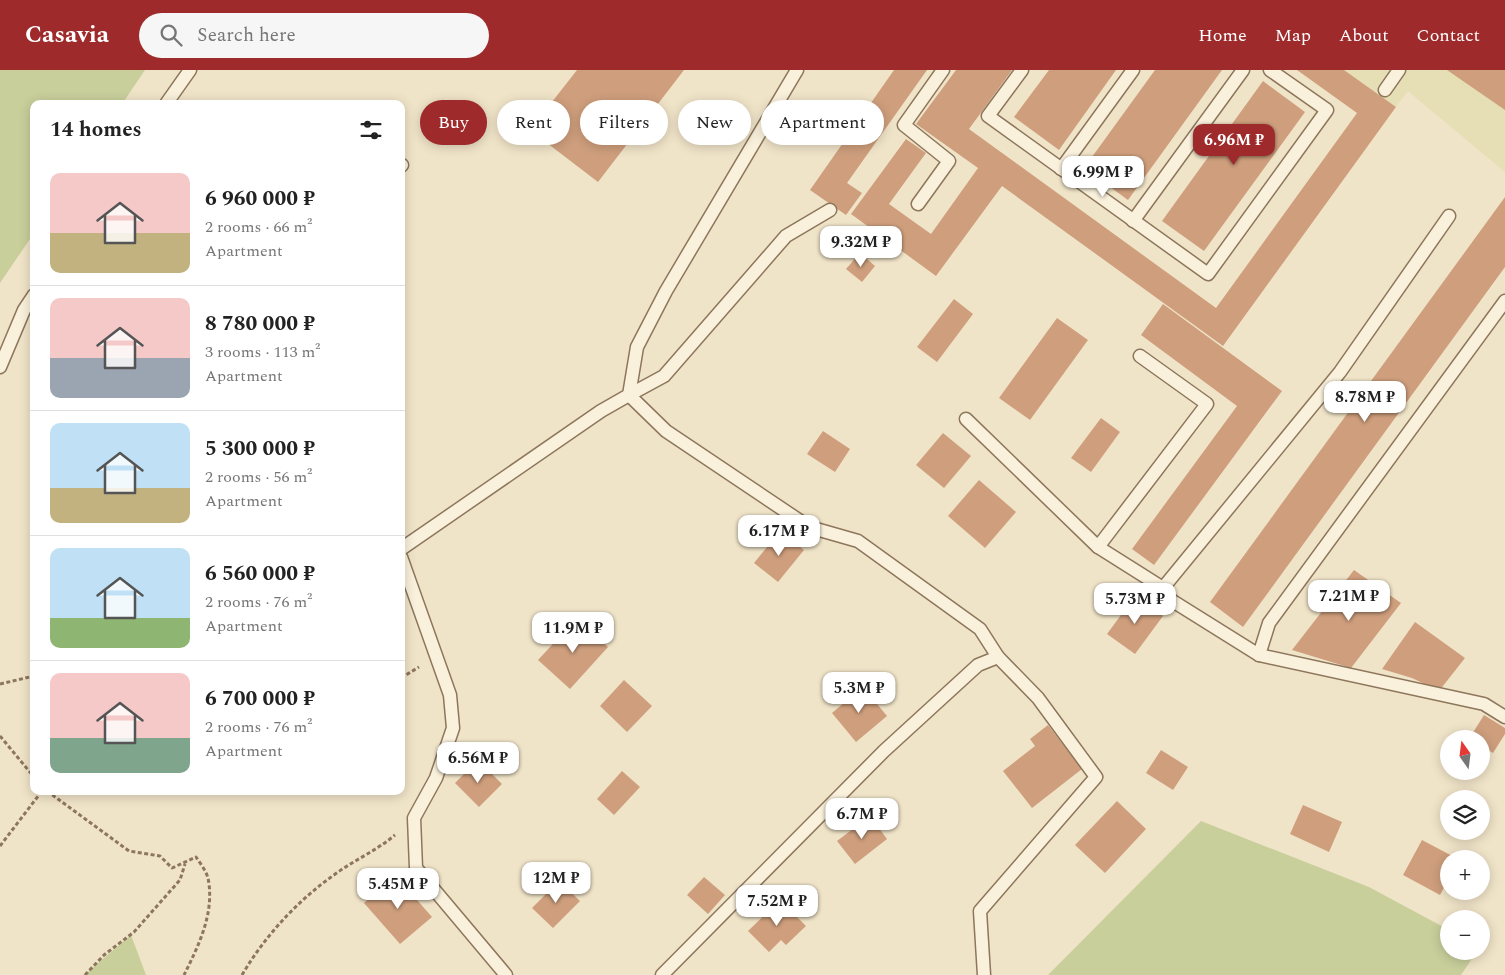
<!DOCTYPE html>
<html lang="en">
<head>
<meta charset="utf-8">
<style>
  :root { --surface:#fff; --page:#f6f6f6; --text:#222; --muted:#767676; --line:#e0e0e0; --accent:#9e2a2b }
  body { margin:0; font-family:Spectral,serif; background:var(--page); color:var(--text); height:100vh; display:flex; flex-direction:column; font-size:19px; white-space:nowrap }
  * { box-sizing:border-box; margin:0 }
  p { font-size:16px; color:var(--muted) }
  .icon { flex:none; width:28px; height:28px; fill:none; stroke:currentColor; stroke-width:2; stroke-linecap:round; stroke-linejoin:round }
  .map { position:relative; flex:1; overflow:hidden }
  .drawer { position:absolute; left:30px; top:30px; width:375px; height:695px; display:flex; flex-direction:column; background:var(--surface); border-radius:10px; box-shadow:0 2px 12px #0003 }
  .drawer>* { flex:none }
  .banner { position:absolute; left:420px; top:30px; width:475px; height:45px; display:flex; gap:10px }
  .needle { width:32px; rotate:346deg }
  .controls { position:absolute; left:1440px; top:660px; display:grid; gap:10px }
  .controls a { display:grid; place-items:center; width:50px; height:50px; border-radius:50%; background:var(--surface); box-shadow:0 2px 12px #0003; font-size:25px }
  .price { position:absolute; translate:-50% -42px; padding:0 11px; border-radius:10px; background:#fff; color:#222; font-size:16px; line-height:32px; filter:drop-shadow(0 1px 2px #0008) }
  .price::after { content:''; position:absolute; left:50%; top:30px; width:15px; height:11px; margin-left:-8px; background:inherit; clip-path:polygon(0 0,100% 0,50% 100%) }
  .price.current { background:var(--accent); color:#fff }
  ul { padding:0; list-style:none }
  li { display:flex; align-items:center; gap:15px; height:125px; padding:0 20px }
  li+li { border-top:1px solid var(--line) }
  li span { display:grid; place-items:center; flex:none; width:140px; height:100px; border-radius:10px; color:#555 }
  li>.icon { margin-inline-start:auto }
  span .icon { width:60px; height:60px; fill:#fffc; stroke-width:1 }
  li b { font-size:21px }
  h2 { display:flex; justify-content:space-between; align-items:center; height:60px; padding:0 20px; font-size:21px }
  .chip { padding:0 18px; border-radius:22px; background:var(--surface); box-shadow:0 2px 12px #0003; font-size:18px; line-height:45px }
  .chip.current { background:var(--accent); color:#fff }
  header { display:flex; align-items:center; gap:30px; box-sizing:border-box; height:70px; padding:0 25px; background:var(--accent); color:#fff }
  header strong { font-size:24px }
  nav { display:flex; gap:28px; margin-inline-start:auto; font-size:18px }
  .search { width:350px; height:45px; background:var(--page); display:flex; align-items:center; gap:12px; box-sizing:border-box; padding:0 18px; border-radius:28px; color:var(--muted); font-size:19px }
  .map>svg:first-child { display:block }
</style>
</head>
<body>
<header>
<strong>Casavia</strong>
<div class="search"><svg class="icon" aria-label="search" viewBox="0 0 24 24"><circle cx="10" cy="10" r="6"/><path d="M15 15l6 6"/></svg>Search here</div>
<nav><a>Home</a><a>Map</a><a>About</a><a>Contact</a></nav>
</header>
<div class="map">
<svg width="1505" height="905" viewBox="0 0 1505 905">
  <rect width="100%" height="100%" fill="#f0e4c8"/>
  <polygon fill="#e6deb5" points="1344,0 1505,0 1505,102 1408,21 1396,37"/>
  <g fill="#c9cf9b">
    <polygon points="0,0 145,0 122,34 34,34 34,163 0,213"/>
    <polygon points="1201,751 1369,817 1449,860 1449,881 1477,881 1461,905 1048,905"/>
    <polygon points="131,865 146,905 84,905"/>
  </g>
  <g fill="#cf9f7d">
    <polygon points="577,0 684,0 598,112 530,60"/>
    <polygon points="894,0 927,0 847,113 862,123 846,145 810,120"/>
    <polygon points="956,0 1012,0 969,59 1216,238 1357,43 1297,0 1344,0 1396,37 1223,276 1002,116 936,206 851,144 906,69 926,83 889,134 931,164 978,98 916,54"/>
    <polygon points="1049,0 1116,0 1059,80 1014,47"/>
    <polygon points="1155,0 1222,0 1128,130 1084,98"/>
    <polygon points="1447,0 1505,0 1505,40"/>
    <polygon points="1263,11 1305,42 1204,181 1162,151"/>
    <polygon points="1505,127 1505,197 1243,557 1210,532"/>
    <polygon points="860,183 875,196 862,212 846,199"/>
    <polygon points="954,229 973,244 937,292 917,277"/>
    <polygon points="1163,234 1282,321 1154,495 1132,479 1237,336 1141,265"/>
    <polygon points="1057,248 1088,270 1030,350 999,328"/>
    <polygon points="1101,348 1120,362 1091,402 1071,388"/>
    <polygon points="823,361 850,379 835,402 807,384"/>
    <polygon points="943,363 971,386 944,418 916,395"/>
    <polygon points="979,410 1016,442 985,478 948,446"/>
    <polygon points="780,461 804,480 778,512 754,493"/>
    <polygon points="1354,500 1401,533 1351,598 1292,580"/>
    <polygon points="1135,526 1163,546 1135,584 1107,564"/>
    <polygon points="577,548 608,577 570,619 538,590"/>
    <polygon points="1415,552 1465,588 1439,621 1412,608 1382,599"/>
    <polygon points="624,610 652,636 627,662 600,636"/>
    <polygon points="863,617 887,646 856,672 832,643"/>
    <polygon points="1484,645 1505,658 1505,664 1493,683 1481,676 1481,669 1469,669"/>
    <polygon points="1048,655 1082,699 1032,738 1003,701 1035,676 1030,669"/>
    <polygon points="1161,680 1188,697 1173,720 1146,703"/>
    <polygon points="478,690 502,714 479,737 455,713"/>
    <polygon points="622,701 640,717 614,745 597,729"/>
    <polygon points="1117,731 1146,759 1105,803 1075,775"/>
    <polygon points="1303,735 1342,752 1329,782 1290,764"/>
    <polygon points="870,746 887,769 855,794 837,771"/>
    <polygon points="1422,770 1458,789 1449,789 1449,808 1440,825 1403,805"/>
    <polygon points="395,805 432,847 400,874 364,833"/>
    <polygon points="704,807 725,825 708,844 687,825"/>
    <polygon points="559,811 580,831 553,858 532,838"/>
    <polygon points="780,830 806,856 786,875 781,870 769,882 748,861"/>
  </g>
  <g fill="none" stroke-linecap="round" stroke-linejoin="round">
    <defs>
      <g id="lane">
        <polyline points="1022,0 988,46 1208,204 1327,40 1270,0"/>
        <polyline points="1385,20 1399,0"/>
        <polyline points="166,34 190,0"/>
        <polyline points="401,96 402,95"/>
        <polyline points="1061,99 1133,0"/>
        <polyline points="918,134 949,91 904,55 943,0"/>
        <polyline points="1133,151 1243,0"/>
        <polyline points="1505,231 1269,553 1259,585 1484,634 1505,647"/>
        <polyline points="0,297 24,240 34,225"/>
        <polyline points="966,349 1098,477 1163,518 1171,530 1259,585"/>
        <polyline points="1098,477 1207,334 1140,286"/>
        <polyline points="401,479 601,341 629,325 637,277 666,221 797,0"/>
        <polyline points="401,487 450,625 453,658 436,708 414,748 416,798 506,905"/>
        <polyline points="1163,518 1340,302 1449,146"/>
        <polyline points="662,905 884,681 978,595 998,587 980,559 858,471 809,457 666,361 629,325 664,306 786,166 830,140"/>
        <polyline points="984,905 980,841 1096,707 1038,628 998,587"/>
      </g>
    </defs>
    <use href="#lane" stroke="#8d765c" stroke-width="15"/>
    <g stroke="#8d765c" stroke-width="3" stroke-dasharray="4 2.5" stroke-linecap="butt">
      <polyline points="401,608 419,597"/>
      <polyline points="0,614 34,606"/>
      <polyline points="0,666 34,707"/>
      <path d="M 47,721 L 129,781 L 160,786 L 172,798 L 196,787 C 200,793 206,801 208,808 C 215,842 199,875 184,905"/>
      <polyline points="0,776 42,721"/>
      <polyline points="85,905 104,885 134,862 180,810 185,794"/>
      <path d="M 242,905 C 265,866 297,831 334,805 C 354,790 376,781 395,765"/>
    </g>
    <use href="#lane" stroke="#faf1dc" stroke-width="12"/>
  </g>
</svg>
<div class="controls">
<a><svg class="needle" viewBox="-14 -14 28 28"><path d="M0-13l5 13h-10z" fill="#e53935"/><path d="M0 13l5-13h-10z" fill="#767676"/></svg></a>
<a><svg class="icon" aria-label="layers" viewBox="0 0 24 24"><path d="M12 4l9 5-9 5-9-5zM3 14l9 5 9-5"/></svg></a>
<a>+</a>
<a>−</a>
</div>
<b class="price current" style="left:1234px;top:96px">6.96M ₽</b>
<b class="price" style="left:1103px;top:128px">6.99M ₽</b>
<b class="price" style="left:861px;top:198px">9.32M ₽</b>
<b class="price" style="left:1365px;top:353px">8.78M ₽</b>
<b class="price" style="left:779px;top:487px">6.17M ₽</b>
<b class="price" style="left:1349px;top:552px">7.21M ₽</b>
<b class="price" style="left:1135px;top:555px">5.73M ₽</b>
<b class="price" style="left:573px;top:584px">11.9M ₽</b>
<b class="price" style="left:859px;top:644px">5.3M ₽</b>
<b class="price" style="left:478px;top:714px">6.56M ₽</b>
<b class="price" style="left:862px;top:770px">6.7M ₽</b>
<b class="price" style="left:556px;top:834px">12M ₽</b>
<b class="price" style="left:398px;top:840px">5.45M ₽</b>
<b class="price" style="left:777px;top:857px">7.52M ₽</b>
<div class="banner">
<a class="chip current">Buy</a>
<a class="chip">Rent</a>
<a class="chip">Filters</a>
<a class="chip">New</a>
<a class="chip">Apartment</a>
</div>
<section class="drawer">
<h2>14 homes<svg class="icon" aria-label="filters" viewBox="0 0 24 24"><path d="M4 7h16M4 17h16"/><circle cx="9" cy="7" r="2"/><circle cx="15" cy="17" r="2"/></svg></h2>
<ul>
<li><span style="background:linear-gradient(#f6c9c9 60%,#c2b280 0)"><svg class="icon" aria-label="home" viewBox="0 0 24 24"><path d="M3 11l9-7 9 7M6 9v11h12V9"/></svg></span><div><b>6 960 000 ₽</b><p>2 rooms · 66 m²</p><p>Apartment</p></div></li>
<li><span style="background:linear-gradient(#f6c9c9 60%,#9aa5b1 0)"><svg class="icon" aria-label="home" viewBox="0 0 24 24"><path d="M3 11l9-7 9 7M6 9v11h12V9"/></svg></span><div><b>8 780 000 ₽</b><p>3 rooms · 113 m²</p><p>Apartment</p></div></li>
<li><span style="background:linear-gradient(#bfe0f5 65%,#c2b280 0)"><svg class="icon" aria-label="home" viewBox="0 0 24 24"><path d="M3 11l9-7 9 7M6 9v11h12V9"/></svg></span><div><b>5 300 000 ₽</b><p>2 rooms · 56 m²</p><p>Apartment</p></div></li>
<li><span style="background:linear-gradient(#bfe0f5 70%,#8fb573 0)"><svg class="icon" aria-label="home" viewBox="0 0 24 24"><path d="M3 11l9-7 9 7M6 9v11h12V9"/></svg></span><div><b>6 560 000 ₽</b><p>2 rooms · 76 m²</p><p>Apartment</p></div></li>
<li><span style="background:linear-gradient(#f6c9c9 65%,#7fa58c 0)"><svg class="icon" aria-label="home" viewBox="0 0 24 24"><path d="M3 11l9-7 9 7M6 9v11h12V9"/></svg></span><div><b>6 700 000 ₽</b><p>2 rooms · 76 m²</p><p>Apartment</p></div></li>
</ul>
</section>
</div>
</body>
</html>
